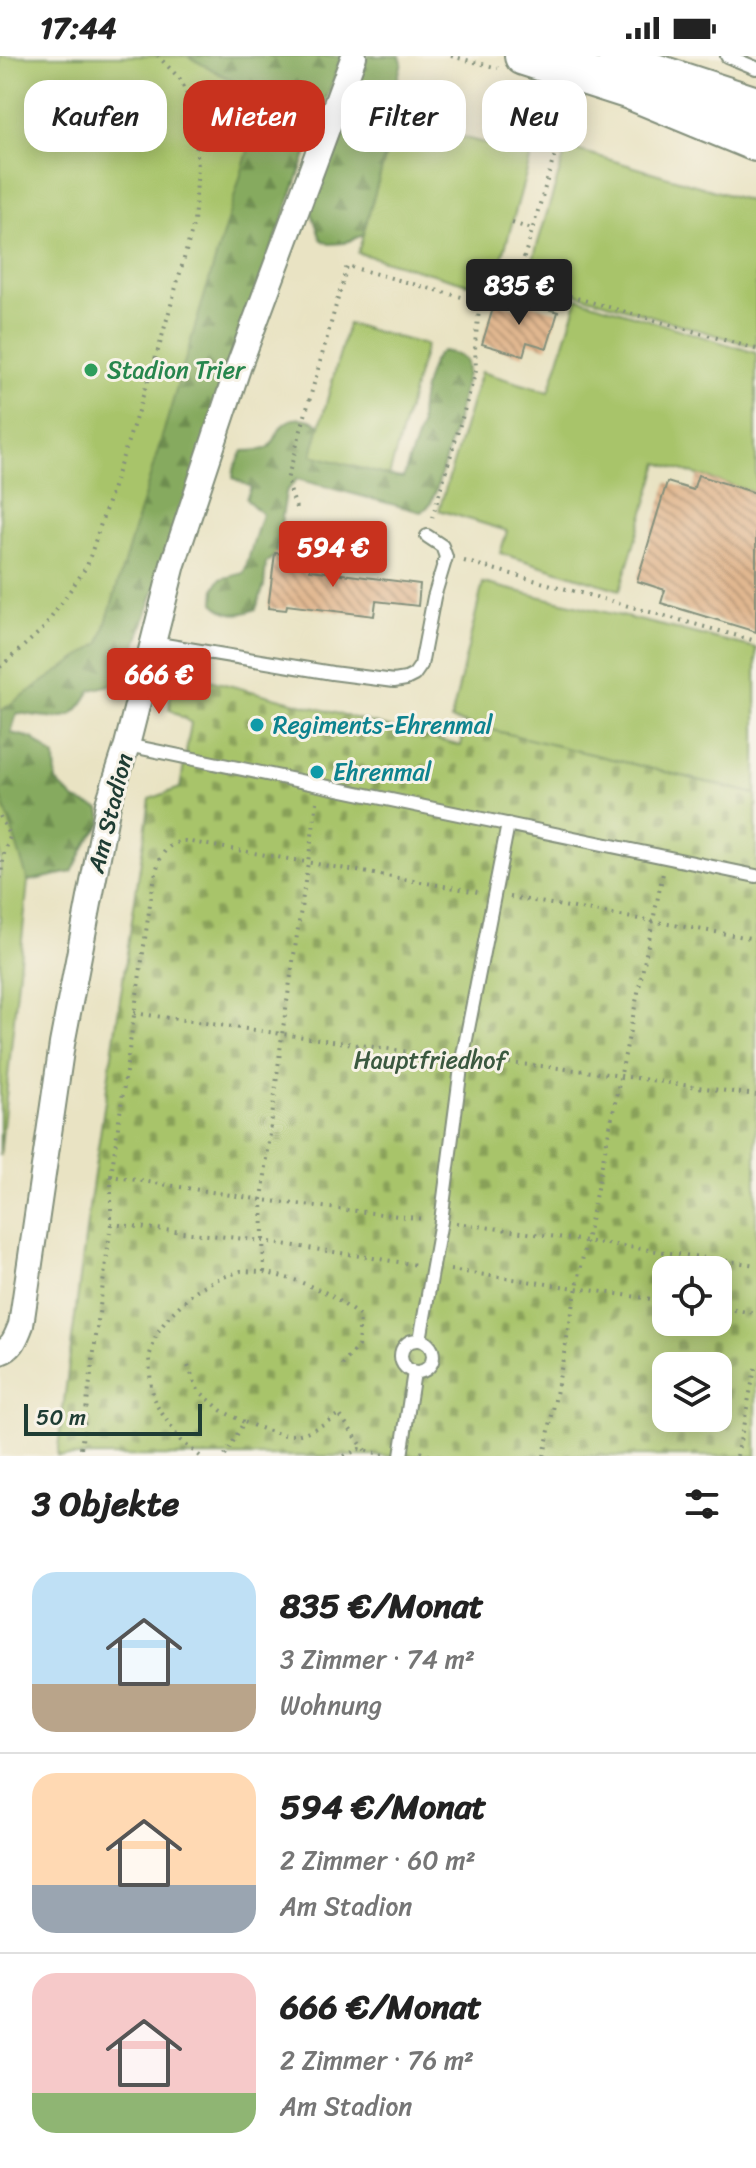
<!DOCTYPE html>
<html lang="de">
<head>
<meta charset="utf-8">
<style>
  :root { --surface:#fff; --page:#f2f2f2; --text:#222; --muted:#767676; --line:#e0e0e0; --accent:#c8321e }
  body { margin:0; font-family:Sriracha,sans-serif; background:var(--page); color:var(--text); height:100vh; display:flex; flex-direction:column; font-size:30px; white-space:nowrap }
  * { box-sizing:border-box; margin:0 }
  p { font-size:26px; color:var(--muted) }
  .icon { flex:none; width:44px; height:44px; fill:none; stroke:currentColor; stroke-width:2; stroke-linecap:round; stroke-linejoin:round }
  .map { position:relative; height:1400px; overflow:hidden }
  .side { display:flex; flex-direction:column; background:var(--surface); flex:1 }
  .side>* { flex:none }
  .guide { position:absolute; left:24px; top:24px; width:708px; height:72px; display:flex; gap:16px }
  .controls { position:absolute; left:652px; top:1200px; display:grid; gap:16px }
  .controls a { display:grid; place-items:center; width:80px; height:80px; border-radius:16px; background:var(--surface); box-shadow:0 4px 20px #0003; font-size:40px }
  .scale { position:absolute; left:24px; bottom:20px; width:178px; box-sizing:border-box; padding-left:8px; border:4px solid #1f3d34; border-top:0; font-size:22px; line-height:28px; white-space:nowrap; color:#1f3d34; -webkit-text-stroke:6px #f7f3e8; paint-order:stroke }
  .price { position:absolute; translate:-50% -68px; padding:0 18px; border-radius:8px; background:var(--accent); color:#fff; font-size:26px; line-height:52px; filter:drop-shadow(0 2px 4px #0008) }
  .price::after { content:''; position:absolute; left:50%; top:48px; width:24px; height:18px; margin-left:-12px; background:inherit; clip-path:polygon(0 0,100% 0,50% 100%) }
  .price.current { background:#222; color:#fff }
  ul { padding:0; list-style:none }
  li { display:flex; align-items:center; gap:24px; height:200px; padding:0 32px }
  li+li { border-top:2px solid var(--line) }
  li span { display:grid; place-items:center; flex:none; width:224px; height:160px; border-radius:24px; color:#555 }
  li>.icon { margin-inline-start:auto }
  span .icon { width:96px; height:96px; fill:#fffc; stroke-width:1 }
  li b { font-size:34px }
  h2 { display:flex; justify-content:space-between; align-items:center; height:96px; padding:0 32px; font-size:34px }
  .pill { padding:0 28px; border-radius:24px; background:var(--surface); box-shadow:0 4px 20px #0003; font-size:28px; line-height:72px }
  .pill.current { background:var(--accent); color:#fff }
  .status { display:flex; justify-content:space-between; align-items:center; height:56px; padding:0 40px; background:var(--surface); direction:ltr }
  .status svg { height:22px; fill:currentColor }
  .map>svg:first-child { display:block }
</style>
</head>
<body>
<div class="status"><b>17:44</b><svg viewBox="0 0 49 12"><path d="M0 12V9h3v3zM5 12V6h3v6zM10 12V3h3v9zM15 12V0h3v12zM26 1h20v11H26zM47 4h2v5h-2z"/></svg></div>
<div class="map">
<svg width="756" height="1400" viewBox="0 0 756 1400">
  <defs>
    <pattern id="forest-firs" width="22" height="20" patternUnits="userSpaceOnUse" patternTransform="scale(2)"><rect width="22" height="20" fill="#86aa5f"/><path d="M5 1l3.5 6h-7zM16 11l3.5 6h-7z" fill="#6d8c4f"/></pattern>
    <pattern id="cemetery-stones" width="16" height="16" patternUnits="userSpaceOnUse" patternTransform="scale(2)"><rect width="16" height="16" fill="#a8c46b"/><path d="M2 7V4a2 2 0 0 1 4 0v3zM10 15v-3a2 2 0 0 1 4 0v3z" fill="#88a059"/></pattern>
    <pattern id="building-back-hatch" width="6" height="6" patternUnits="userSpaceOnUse" patternTransform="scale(2)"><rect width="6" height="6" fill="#e1b790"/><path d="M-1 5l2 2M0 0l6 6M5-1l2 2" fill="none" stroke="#b69676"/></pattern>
  </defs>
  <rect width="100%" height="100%" fill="#f7f3e8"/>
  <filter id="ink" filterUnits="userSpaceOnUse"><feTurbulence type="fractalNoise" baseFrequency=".0125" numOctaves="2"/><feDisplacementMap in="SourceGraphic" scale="16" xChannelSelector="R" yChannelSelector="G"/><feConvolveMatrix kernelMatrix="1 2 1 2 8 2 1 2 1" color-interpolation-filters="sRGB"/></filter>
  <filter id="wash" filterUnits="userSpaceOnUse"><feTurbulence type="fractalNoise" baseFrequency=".006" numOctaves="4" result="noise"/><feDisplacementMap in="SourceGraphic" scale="32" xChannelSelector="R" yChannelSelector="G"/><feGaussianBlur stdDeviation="1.8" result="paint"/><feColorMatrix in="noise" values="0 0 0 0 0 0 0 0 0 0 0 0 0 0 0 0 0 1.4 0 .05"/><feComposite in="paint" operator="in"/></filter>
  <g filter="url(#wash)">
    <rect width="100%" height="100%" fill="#e9e3c3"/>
    <g fill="url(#forest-firs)" stroke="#52744a" stroke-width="2">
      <path d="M 166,0 L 342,0 L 236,292 L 124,625 L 91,634 C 86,642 79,655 70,659 C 57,665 30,658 17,657 L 11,677 L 32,682 L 55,701 L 56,725 L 75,744 L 100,753 L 103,767 L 87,786 L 72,816 L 28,825 L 0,773 L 0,556 Z"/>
      <polygon points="368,0 400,0 402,6 394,37 396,63 363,179 344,187 329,188 321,183 311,155"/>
      <path d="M 442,295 L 457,298 L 466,305 L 467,317 L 457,364 L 436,435 L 430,449 L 421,456 L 297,423 L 286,436 L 276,499 L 266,507 L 264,530 L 256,553 C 239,560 227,560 214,547 L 215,532 L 220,523 L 244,517 L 262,458 L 246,443 L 251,431 L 233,422 L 234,413 L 243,395 C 251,394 264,396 269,391 C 274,387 276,379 280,373 C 289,358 307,361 321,369 L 312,398 L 389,420 L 403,422 L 421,370 C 418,352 427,305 442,295 Z"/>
    </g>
    <path fill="url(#cemetery-stones)" stroke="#648050" stroke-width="2" fill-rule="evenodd" d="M 173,599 L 186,618 L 461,690 L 465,667 L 756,738 L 756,1400 L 57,1400 L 89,1152 L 150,743 L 180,732 L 191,667 L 169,653 ZM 666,1214 L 718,1214 L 718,1266 L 666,1266 ZM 666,1310 L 718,1310 L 718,1362 L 666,1362 Z"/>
    <g fill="#a8c46b" stroke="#648050" stroke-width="2">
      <polygon points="0,0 187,0 264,42 100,587 2,654 0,658"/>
      <polygon points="396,63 531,100 493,235 358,197"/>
      <polygon points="567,91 756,147 756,291 527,223"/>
      <polygon points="578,242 756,297 756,437 659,407 620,534 500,497 507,475 439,454 481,316 549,336"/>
      <polygon points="348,268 426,289 389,420 312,399"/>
      <polygon points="483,527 756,592 756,738 451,664"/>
      <polygon points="0,736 28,825 0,1100"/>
    </g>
    <g id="blocks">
      <g fill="url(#building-back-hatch)">
        <polygon points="520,245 558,256 547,292 527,286 523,300 482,288 495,246 518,253"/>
        <polygon points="698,419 756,437 756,576 661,547 665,534 637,525 667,426 693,434"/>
        <polygon points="275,497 311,501 310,514 420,528 418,550 376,545 374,560 287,549 286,554 268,552"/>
      </g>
    </g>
  </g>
  <g filter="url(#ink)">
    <use href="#blocks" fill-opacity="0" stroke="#84907c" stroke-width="2"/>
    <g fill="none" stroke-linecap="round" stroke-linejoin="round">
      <defs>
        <g id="service">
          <polyline points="727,0 756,12"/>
          <polyline points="153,587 332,617 394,625 406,623 414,619 421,609 434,541 446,501 442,490 427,480"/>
          <polyline points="127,689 756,820"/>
          <polyline points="420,1284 441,1165 462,1004 508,768"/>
          <circle cx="417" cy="1300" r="16"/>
          <polyline points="401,1400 414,1316"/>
        </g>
        <path id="minor" d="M 0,1296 C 13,1292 16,1281 21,1269 L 62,988 L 108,748 L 127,689 L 173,508 L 239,309 L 354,0"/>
        <g id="primary">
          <polyline points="524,0 630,34 756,86"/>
          <polyline points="618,5 756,50"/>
        </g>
      </defs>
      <use href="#service" stroke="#84907c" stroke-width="16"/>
      <use href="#minor" stroke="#84907c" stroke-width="28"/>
      <use href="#primary" stroke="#84907c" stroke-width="42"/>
      <g stroke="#84907c" stroke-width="4" stroke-dasharray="2 6" stroke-linecap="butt">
        <polyline points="451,0 498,12"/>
        <polyline points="512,167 532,173"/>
        <polyline points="517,225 560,81"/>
        <polyline points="296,452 287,424 347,210 480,246 508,236 517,225 756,293"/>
        <polyline points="432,462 476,315 475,288 480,246"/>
        <polyline points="464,505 756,585"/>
        <polyline points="0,611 44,572 87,510 160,288 194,167 198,112 194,56 181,24 158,0"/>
        <polyline points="0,760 10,781 4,798 0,825"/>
        <polyline points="510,841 756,883"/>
        <polyline points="134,957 445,1001"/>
        <path d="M 477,1005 C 571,1010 663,1027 756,1039"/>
        <path d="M 111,1120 L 151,841 C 156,818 157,787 185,785 L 478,836"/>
        <polyline points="456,1167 586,1185 663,817"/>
        <polyline points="111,1168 263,1185 418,1209"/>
        <polyline points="450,1214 666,1245"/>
        <polyline points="264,1216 262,1144 282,979 317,746"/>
        <polyline points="718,1252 756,1257"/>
        <polyline points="188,1310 198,1334 222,1355 244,1366"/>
        <polyline points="420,1396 430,1400"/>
        <polyline points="80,1400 111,1168 111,1120 262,1144 424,1163"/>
        <polyline points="200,1400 180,1384 157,1350 151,1331 149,1301 157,1277 170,1259 195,1235 215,1224 241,1215 264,1216 298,1225 329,1238 360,1260 358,1290 340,1312"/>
        <path d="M 225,1400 L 244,1366 C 257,1371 279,1380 293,1379 C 309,1378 327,1366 339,1358 L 365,1394"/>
        <polyline points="344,1400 359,1393 385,1399"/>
        <polyline points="544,1400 586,1185 756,1209"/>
        <polyline points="737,1400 756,1308"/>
      </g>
      <use href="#service" stroke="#fff" stroke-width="12"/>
      <use href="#minor" stroke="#fff" stroke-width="24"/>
      <use href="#primary" stroke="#fff" stroke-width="38"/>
    </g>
  </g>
  <circle fill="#2e9e5b" stroke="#f7f3e8" stroke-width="3" cx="91" cy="314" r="8"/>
  <g fill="#0f9aa8" stroke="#f7f3e8" stroke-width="3">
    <circle cx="257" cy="669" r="8"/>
    <circle cx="317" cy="716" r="8"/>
  </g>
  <g text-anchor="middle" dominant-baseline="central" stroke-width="6" stroke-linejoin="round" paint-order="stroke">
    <g font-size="24" fill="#27864d" stroke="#f7f3e8" text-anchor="start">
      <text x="107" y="314">Stadion Trier</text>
    </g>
    <g font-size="24" fill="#0d838f" stroke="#f7f3e8" text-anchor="start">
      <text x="273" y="669">Regiments-Ehrenmal</text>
      <text x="333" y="716">Ehrenmal</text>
    </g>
    <g font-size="24" fill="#1f3d34" stroke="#f7f3e8">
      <text transform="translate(110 757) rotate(-76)">Am Stadion</text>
    </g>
    <g font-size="24" fill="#3a583f" stroke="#f7f3e8">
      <text x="430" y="1004">Hauptfriedhof</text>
    </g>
  </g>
</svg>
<div class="controls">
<a><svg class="icon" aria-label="locate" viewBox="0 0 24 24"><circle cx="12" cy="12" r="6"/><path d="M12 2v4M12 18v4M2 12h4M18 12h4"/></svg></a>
<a><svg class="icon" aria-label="layers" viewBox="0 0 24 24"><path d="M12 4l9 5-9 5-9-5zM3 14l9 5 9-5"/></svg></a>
</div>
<div class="scale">50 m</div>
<b class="price current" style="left:519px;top:271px">835 €</b>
<b class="price" style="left:333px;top:533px">594 €</b>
<b class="price" style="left:159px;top:660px">666 €</b>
<div class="guide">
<a class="pill">Kaufen</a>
<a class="pill current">Mieten</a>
<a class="pill">Filter</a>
<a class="pill">Neu</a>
</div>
</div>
<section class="side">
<h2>3 Objekte<svg class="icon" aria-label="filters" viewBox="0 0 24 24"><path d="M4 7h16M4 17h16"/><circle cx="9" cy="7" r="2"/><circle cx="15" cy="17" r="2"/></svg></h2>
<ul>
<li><span style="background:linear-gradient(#bfe0f5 70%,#b9a48a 0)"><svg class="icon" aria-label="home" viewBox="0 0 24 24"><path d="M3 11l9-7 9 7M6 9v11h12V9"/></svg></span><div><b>835 €/Monat</b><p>3 Zimmer · 74 m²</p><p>Wohnung</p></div></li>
<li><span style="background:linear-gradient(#ffd9b3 70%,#9aa5b1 0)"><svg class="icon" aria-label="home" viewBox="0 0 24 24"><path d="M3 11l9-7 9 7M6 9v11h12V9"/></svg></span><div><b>594 €/Monat</b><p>2 Zimmer · 60 m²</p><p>Am Stadion</p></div></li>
<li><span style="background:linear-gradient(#f6c9c9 75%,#8fb573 0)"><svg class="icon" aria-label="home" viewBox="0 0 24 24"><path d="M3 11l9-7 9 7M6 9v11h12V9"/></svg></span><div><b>666 €/Monat</b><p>2 Zimmer · 76 m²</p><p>Am Stadion</p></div></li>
</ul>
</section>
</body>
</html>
